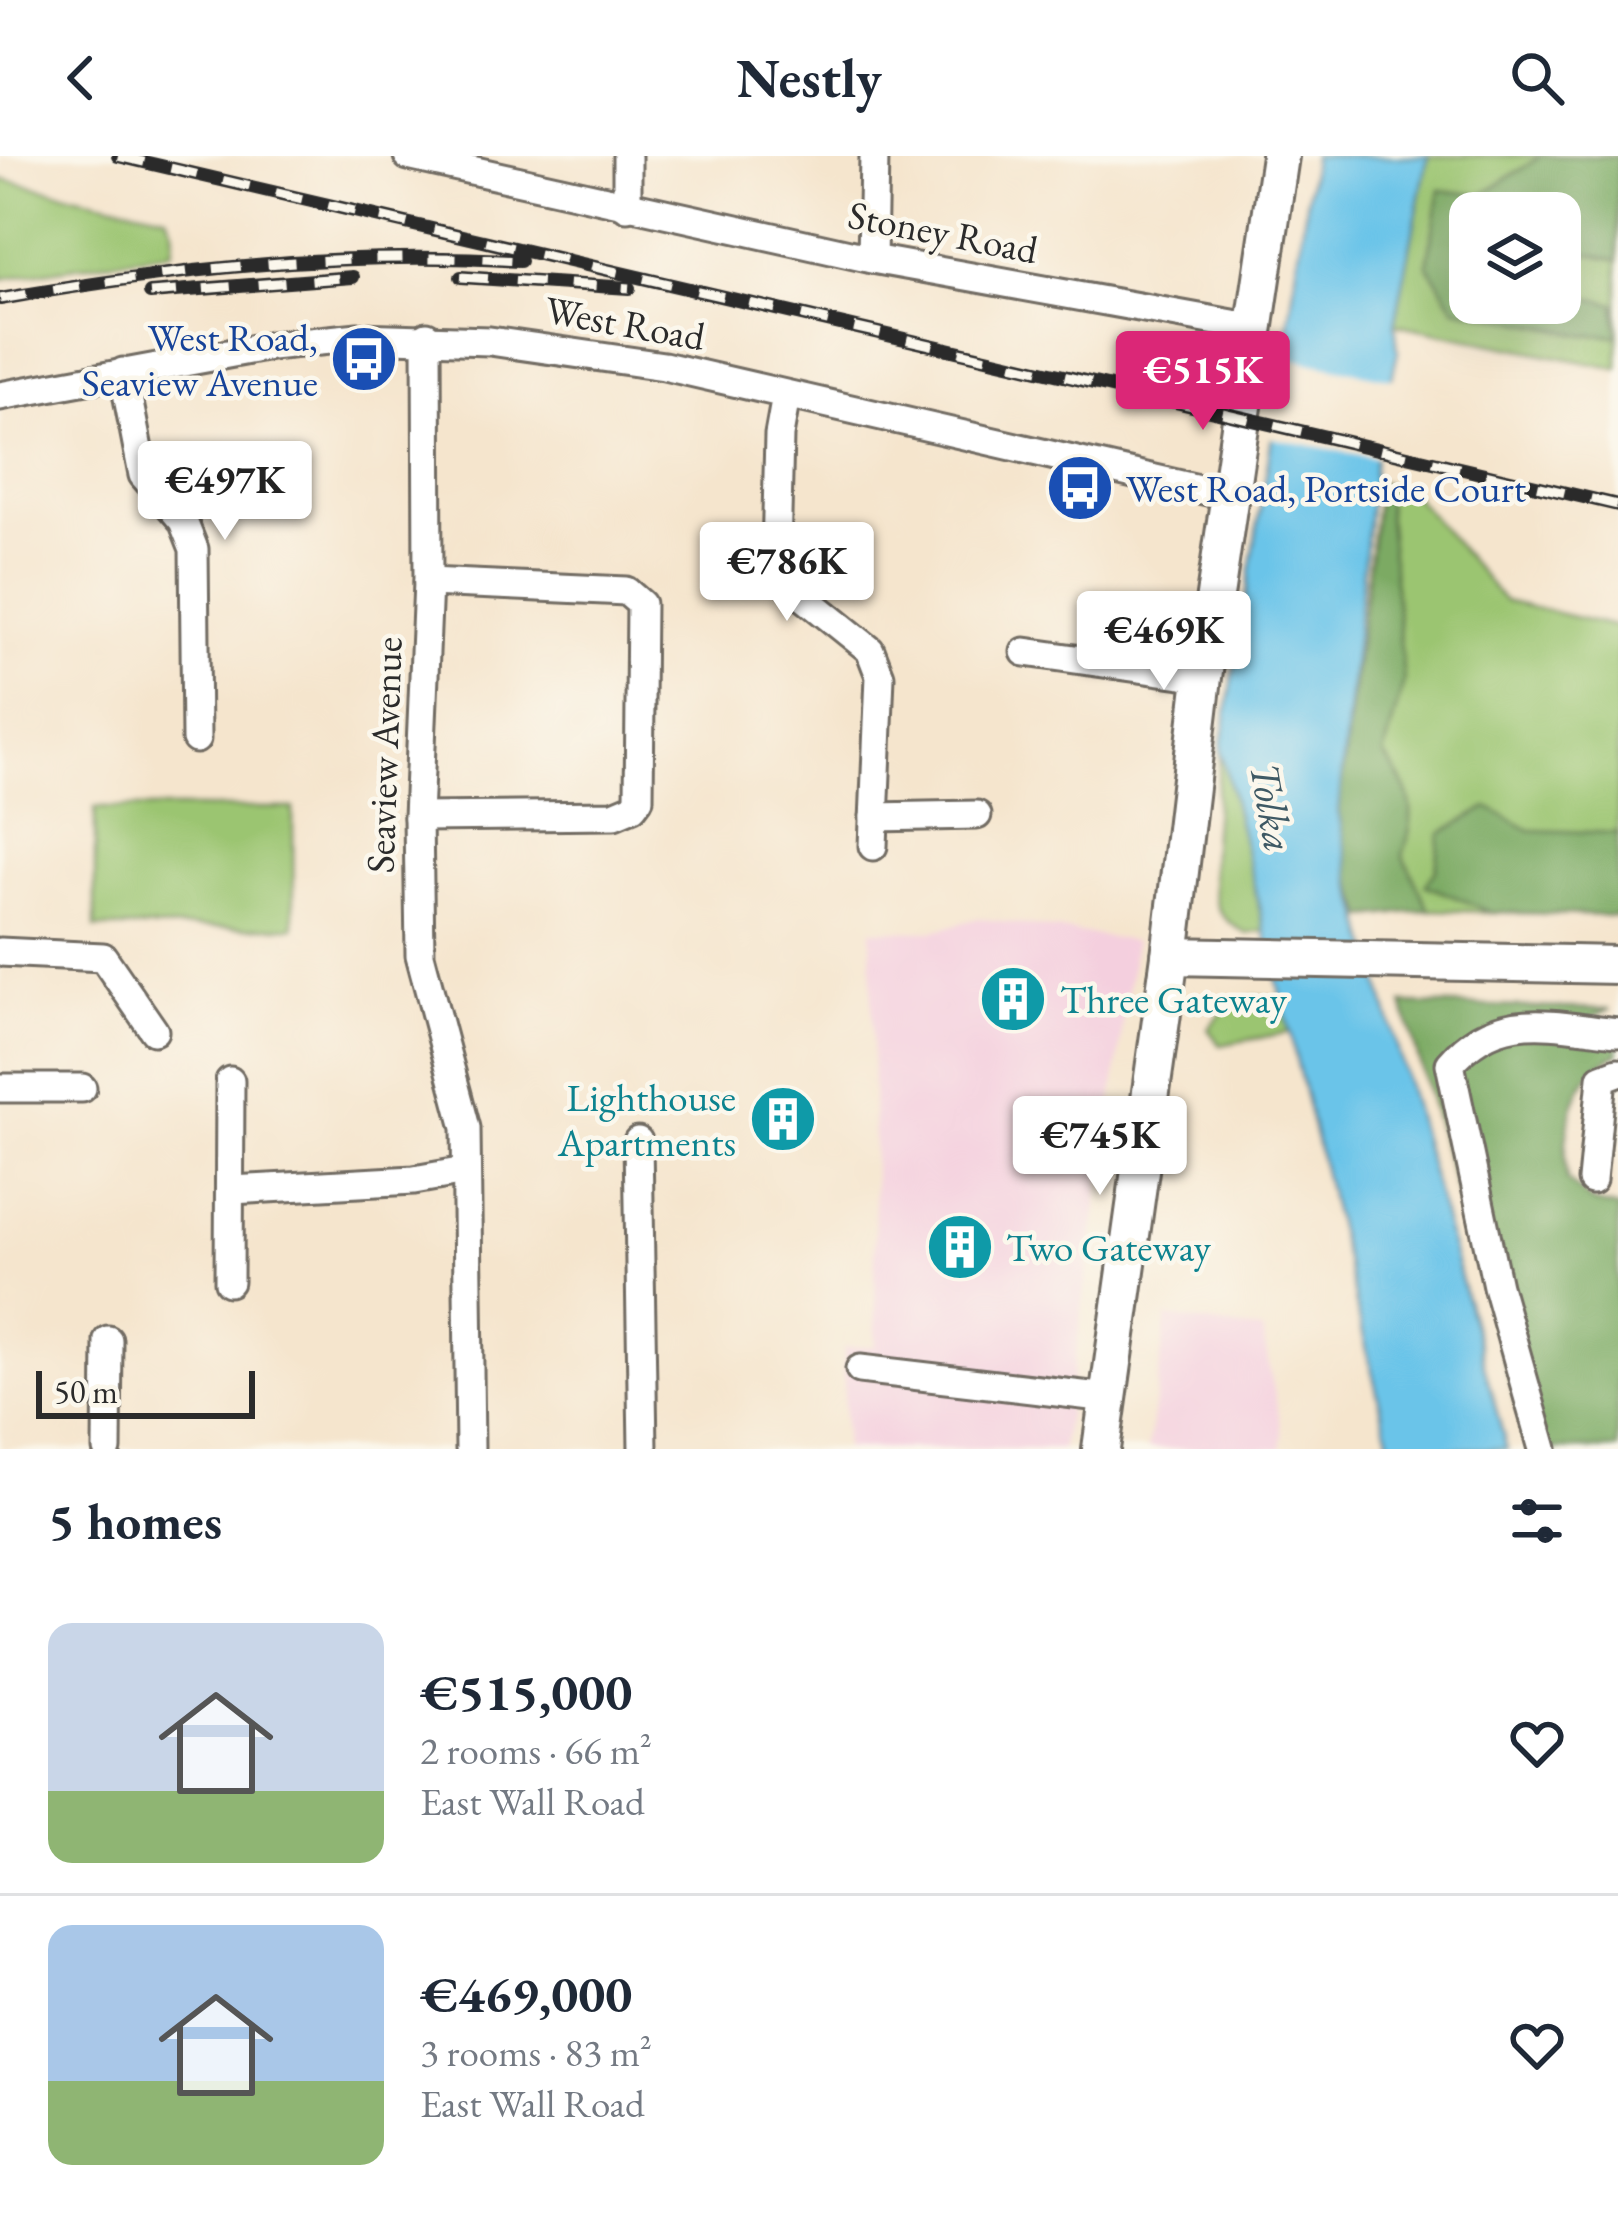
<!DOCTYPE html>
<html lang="en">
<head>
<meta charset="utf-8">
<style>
  :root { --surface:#fff; --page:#f2f2f3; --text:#1f2937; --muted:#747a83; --line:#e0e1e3; --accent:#db2777 }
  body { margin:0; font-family:"EB Garamond",serif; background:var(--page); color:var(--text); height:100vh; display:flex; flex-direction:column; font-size:45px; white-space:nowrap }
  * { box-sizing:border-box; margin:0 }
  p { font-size:39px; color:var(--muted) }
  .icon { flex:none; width:66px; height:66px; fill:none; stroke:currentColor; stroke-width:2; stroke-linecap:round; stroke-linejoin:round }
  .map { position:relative; height:1293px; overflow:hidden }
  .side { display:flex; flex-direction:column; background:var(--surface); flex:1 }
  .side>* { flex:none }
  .fabs { position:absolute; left:1449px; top:36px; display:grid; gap:24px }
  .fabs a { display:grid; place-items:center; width:132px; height:132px; border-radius:24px; background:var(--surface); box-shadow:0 12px 48px #0002; font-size:60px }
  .scale { position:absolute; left:36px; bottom:30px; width:219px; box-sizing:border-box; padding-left:12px; border:6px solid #2b2b2b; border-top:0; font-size:33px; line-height:42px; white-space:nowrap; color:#2b2b2b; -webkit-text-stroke:9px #fbf7ec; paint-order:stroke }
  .price { position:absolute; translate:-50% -102px; padding:0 27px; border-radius:12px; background:#fff; color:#222; font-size:39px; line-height:78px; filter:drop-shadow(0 3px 6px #0008) }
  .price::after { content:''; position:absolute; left:50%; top:72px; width:36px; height:27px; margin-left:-18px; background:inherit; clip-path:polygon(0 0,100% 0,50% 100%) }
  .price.active { background:var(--accent); color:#fff }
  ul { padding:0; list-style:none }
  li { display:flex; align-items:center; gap:36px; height:300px; padding:0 48px }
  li+li { border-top:3px solid var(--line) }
  li span { display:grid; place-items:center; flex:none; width:336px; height:240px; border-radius:24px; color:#555 }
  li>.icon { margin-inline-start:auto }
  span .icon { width:144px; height:144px; fill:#fffc; stroke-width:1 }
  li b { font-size:51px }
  h2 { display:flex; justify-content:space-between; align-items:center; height:144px; padding:0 48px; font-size:51px }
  header { display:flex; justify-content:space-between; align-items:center; height:156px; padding:0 48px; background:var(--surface); font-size:54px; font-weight:700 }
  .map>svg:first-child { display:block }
</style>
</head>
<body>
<header><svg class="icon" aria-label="back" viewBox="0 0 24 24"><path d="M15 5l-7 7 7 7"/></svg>Nestly<svg class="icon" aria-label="search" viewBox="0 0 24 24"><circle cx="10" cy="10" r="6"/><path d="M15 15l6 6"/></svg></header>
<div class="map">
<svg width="1618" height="1293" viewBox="0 0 1618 1293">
  <rect width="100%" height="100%" fill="#fbf7ec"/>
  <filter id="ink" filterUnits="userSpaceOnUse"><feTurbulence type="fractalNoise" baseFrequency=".00833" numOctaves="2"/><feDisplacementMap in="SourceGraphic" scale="24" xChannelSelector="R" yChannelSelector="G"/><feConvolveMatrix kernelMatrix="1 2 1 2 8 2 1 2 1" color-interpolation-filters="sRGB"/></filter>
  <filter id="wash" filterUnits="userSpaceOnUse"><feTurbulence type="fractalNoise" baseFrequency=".004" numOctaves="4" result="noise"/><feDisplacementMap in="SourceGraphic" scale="48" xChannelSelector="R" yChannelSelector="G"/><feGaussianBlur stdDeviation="2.7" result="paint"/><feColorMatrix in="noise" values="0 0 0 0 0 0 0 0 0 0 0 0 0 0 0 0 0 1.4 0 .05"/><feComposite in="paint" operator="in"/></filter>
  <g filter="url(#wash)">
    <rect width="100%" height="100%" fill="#f5e5cd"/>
    <g fill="#f4cfde">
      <polygon points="978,762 1135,785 1062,1293 844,1293 844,1192 876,1190 871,774 934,775"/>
      <polygon points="1167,1161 1262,1175 1283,1279 1281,1293 1148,1293"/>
    </g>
    <g fill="#9bc571" stroke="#63784e" stroke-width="3" fill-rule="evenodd">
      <path d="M 1428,0 L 1618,0 L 1618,213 L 1395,168 ZM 1470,57 L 1560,57 L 1560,147 L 1470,147 Z"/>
      <path d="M 0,23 L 166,59 C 174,70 176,82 171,96 L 0,123 Z"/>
      <polygon points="1379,326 1411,336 1504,445 1618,471 1618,760 1429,754 1365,761 1338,655"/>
      <path d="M 1221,594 L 1265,775 L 1247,778 C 1236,772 1225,765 1219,754 C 1203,722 1218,632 1221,594 Z"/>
      <polygon points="95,652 293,652 294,771 95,772"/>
      <path d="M 1257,840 L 1281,842 L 1290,876 L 1220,889 L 1208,873 C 1224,853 1232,844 1257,840 Z"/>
    </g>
    <g fill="#7caa63" stroke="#546a47" stroke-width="3" fill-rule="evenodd">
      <path d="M 1541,0 L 1618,0 L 1618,104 L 1585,97 L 1565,137 L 1615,148 L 1618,180 L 1585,179 L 1455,152 L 1427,109 L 1440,34 L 1482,39 ZM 1470,57 L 1560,57 L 1560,147 L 1470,147 Z"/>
      <path d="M 1379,326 L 1385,328 L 1404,525 L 1384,599 C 1413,638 1418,652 1403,699 L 1429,754 L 1365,761 L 1351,723 L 1338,655 Z"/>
      <polygon points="1488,651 1530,674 1618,677 1618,760 1492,756 1425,729 1436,714 1440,678"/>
      <path d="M 1403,848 L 1610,853 L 1590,862 L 1557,863 C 1580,896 1586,883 1618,889 L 1618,898 C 1570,916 1562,979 1567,1024 L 1592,1046 L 1618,1052 L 1618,1293 L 1529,1293 Z"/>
    </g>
    <polygon fill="#6bc4e9" stroke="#4b788a" stroke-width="3" points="1313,0 1428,0 1395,168 1398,195 1375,300 1338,655 1351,723 1507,1293 1391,1293 1221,594 1273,275"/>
    <polygon fill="#f5e5cd" points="1278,200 1398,224 1380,303 1267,281"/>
  </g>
  <g filter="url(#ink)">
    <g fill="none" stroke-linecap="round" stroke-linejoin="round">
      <defs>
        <g id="minor">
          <polyline points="408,0 872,103 1255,172"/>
          <polyline points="627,0 627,51"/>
          <polyline points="872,103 874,0"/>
          <polyline points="427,180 428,426 418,661 420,799 466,972 470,1293"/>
          <polyline points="123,216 143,319 183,365 194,393 196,583"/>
          <polyline points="0,240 271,190 358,181 490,185 664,210 1229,340"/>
          <polyline points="786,240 779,279 776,399 779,415 789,429 870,494 880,520 873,690"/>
          <polyline points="1025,496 1203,521"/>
          <polyline points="418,661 614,659 633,651 639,643 641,448 626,435 428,426"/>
          <polyline points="874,661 977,659"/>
          <polyline points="0,796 103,801 154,875"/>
          <polyline points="0,932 82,932"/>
          <polyline points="638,985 643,1293"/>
          <polyline points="1592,1024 1602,922 1618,916"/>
          <polyline points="231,1034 414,1024 465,1015"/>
          <polyline points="229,1126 230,925"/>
          <polyline points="860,1213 1108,1242"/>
          <polyline points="107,1293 108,1184"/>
          <path d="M 1543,1293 L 1497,1130 L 1450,908 C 1498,851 1552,869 1618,876"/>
        </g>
        <g id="major">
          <polyline points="1170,800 1618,809"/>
          <polyline points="1101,1293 1170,800 1203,521 1280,0"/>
        </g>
      </defs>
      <use href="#minor" stroke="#726c64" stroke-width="33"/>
      <use href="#major" stroke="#726c64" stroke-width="42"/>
      <use href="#minor" stroke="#fff" stroke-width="27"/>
      <use href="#major" stroke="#fff" stroke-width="36"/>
      <defs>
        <g id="rail">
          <polyline points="118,0 1618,349"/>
          <polyline points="461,121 629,132"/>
          <polyline points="150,137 353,121"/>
          <path d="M 0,143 C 172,113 345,94 520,105"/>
        </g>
      </defs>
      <use href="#rail" stroke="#2b2b2b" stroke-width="14"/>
      <use href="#rail" stroke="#fbf7ec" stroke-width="9" stroke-dasharray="27" stroke-linecap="butt"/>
    </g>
  </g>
  <defs>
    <symbol id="bus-disc" viewBox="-11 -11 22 22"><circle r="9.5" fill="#1a4fb4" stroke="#fbf7ec"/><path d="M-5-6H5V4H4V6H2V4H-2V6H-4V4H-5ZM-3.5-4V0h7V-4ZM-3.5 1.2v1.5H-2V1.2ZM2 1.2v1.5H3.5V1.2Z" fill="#fff"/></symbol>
    <symbol id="building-disc" viewBox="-11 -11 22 22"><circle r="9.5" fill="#0f9aa8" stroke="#fbf7ec"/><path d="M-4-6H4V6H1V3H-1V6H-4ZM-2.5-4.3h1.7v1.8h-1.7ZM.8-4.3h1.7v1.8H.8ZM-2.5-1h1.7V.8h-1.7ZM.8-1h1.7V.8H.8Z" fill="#fff"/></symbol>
  </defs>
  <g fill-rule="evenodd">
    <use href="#bus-disc" x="326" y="165" width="76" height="76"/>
    <use href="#bus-disc" x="1042" y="294" width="76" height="76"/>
    <use href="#building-disc" x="975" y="805" width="76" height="76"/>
    <use href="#building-disc" x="745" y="925" width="76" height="76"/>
    <use href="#building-disc" x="922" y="1053" width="76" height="76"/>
  </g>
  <g text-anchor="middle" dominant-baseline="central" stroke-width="9" stroke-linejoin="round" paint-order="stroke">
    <g font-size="39" fill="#2b2b2b" stroke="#fbf7ec">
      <text transform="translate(943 76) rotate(11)">Stoney Road</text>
      <text transform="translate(625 167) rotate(10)">West Road</text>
      <text transform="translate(384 599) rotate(-88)">Seaview Avenue</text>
    </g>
    <g font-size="39" fill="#164399" stroke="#fbf7ec" text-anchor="end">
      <text x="318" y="181">West Road,<tspan x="318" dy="45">Seaview Avenue</tspan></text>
      <text x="1126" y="332" text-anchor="start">West Road, Portside Court</text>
    </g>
    <g font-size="39" fill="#0d838f" stroke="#fbf7ec" text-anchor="start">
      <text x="1060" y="843">Three Gateway</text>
      <text x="736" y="941" text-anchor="end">Lighthouse<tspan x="736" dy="45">Apartments</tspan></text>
      <text x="1006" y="1091">Two Gateway</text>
    </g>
    <g font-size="42" font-style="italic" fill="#3e5964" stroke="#fbf7ec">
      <text transform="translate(1272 651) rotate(80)">Tolka</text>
    </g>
  </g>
</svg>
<div class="fabs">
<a><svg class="icon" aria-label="layers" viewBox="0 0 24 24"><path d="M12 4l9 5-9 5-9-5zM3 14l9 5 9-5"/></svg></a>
</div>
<div class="scale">50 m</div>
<b class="price active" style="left:1203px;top:277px">€515K</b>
<b class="price" style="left:225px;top:387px">€497K</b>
<b class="price" style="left:787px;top:468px">€786K</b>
<b class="price" style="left:1164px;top:537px">€469K</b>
<b class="price" style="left:1100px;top:1042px">€745K</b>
</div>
<section class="side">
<h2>5 homes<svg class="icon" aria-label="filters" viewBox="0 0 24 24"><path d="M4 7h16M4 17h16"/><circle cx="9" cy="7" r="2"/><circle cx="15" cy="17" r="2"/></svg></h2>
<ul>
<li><span style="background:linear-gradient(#c9d6e8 70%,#8fb573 0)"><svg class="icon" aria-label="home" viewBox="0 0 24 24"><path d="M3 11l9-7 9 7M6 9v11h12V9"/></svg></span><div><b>€515,000</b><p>2 rooms · 66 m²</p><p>East Wall Road</p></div><svg class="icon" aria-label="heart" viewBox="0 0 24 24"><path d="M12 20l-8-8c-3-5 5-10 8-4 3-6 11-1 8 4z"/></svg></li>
<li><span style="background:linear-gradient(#a9c7e8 65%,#8fb573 0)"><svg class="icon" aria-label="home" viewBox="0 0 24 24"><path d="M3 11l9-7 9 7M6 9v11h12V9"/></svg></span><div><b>€469,000</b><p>3 rooms · 83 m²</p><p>East Wall Road</p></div><svg class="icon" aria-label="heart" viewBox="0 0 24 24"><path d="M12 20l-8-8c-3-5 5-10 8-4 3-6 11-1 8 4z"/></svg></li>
</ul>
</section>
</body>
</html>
